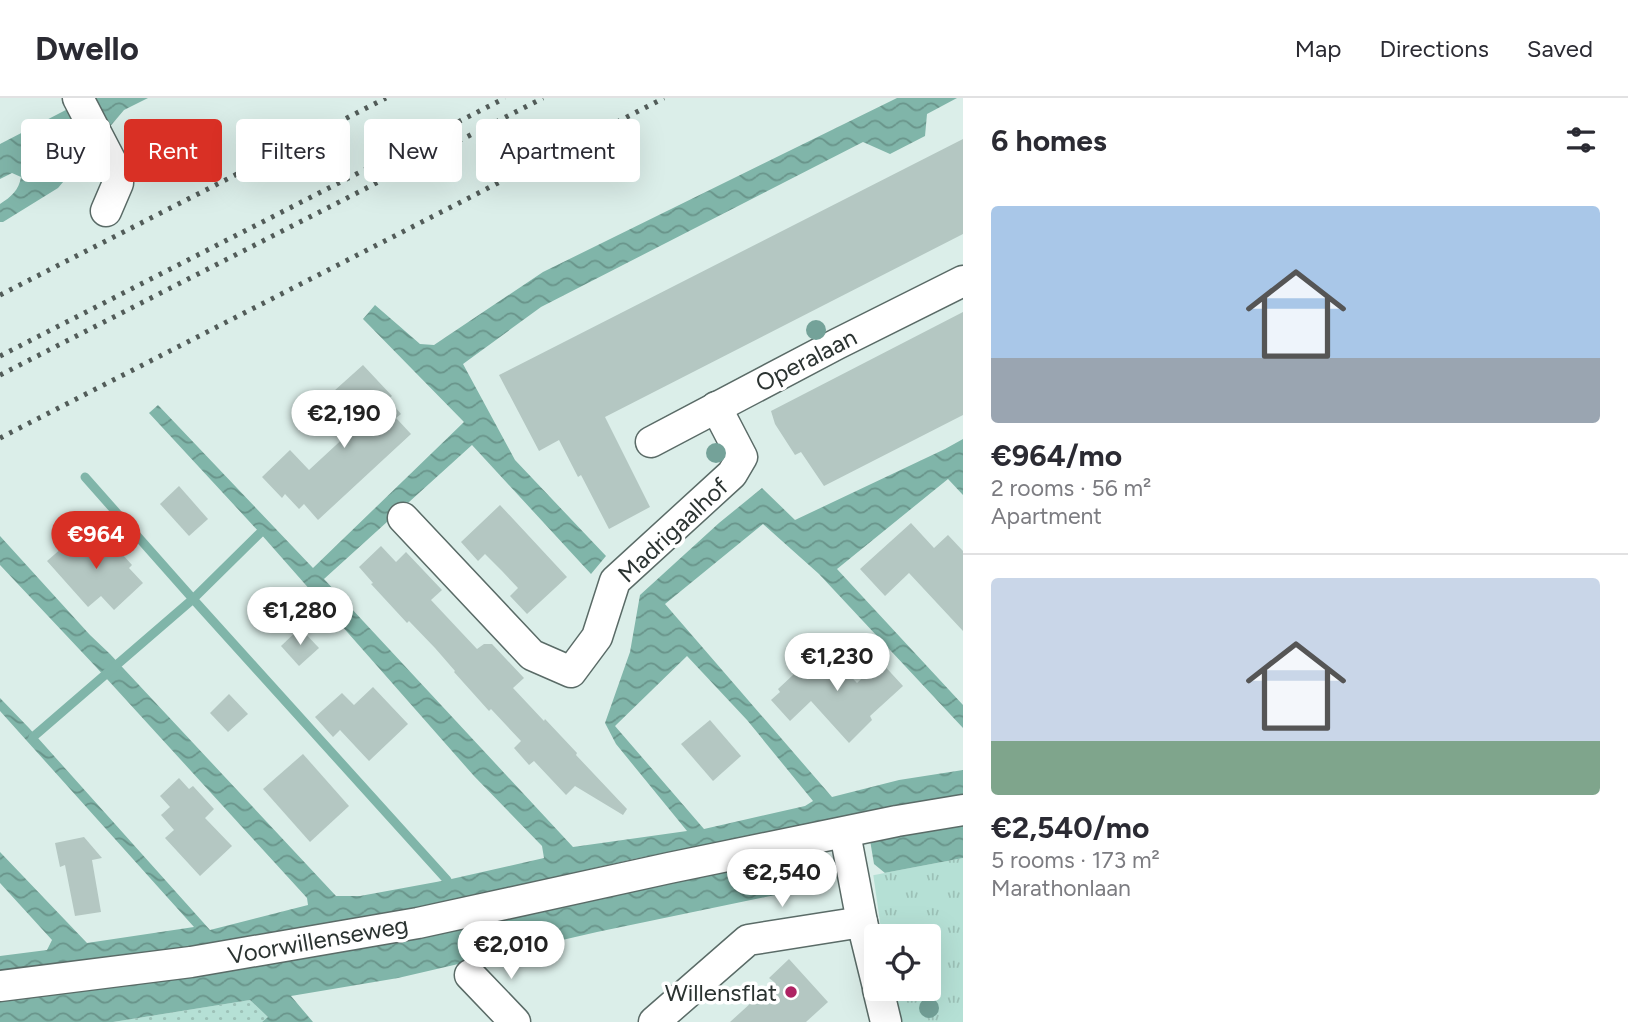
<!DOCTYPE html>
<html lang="en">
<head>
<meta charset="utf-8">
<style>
  :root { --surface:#fff; --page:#f2f2f3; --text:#2b2b33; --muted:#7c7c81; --line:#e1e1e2; --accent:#d93025 }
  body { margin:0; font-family:Figtree,sans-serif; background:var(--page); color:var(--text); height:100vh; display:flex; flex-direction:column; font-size:26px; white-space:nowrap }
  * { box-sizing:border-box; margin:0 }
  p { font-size:23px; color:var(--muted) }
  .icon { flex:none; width:38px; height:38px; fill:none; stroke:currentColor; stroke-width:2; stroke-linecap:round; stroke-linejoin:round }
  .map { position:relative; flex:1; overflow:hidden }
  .panel { display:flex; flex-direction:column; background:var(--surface); width:665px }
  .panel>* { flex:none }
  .top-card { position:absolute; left:21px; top:21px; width:665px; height:63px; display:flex; gap:14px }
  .controls { position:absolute; left:864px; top:826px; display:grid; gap:14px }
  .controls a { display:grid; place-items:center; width:77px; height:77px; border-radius:7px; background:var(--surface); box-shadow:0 7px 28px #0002; font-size:35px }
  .price { position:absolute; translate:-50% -60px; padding:0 16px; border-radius:24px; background:#fff; color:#222; font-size:23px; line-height:46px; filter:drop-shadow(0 2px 4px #0008) }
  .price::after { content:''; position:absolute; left:50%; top:42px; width:21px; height:16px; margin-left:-10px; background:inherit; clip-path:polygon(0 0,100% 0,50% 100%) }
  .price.current { background:var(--accent); color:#fff }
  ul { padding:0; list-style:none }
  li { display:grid; align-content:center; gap:14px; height:371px; padding:0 28px }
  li+li { border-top:2px solid var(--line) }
  li span { display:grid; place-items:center; height:217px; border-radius:7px; color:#555 }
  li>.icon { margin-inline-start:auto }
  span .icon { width:126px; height:126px; fill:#fffc; stroke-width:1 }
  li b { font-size:30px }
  h2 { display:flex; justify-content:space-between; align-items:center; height:84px; padding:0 28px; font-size:30px }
  .tag { padding:0 24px; border-radius:7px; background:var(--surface); box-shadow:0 7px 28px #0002; font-size:24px; line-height:63px }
  .tag.current { background:var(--accent); color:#fff }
  header { display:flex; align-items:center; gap:42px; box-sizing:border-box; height:98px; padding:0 35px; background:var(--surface); border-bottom:2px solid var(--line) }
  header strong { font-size:33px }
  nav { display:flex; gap:38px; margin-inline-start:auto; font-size:24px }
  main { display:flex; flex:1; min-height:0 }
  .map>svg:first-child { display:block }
</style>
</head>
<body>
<header>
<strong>Dwello</strong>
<nav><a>Map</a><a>Directions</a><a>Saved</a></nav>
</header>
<main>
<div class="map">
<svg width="963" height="924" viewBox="0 0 963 924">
  <defs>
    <pattern id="grass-tufts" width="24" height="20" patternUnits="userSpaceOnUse" patternTransform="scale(1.75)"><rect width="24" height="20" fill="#b5e0d5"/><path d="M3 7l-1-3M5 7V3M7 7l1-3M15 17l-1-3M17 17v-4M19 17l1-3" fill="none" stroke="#9cc1b7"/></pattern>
    <pattern id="park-dots" width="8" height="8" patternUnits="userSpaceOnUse" patternTransform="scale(1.75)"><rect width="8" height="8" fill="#b5e0d5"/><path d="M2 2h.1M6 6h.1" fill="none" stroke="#9cc1b7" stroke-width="1.8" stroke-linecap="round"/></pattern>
    <pattern id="water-waves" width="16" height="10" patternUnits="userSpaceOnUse" patternTransform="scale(1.75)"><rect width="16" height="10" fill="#80b5a9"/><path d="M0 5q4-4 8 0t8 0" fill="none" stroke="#69948a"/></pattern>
  </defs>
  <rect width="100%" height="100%" fill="#dbeee9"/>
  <polygon fill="url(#grass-tufts)" points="963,760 963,924 898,924 891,891 929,891 929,838 882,838 873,775 884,775"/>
  <polygon fill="url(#park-dots)" points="250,902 268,919 262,924 113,924"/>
  <g fill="url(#water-waves)" fill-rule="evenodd">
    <path d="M 89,0 L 148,0 L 124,12 L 58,90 L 3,124 L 0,124 L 0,106 C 11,99 19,92 21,79 L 12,75 L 0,81 L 0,46 Z"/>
    <path d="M 897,0 L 957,0 L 927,16 L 925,38 L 890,56 L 863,44 L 541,209 L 463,266 L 515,362 L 606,458 L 591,476 L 472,347 L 324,481 L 573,749 L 687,733 L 616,646 L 605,625 L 630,554 L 640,497 L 719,425 L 762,390 L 795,422 L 945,351 L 963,341 L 963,397 L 948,381 L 837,471 L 963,607 L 963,630 L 819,476 L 763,426 L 665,506 L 832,699 L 899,682 L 963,672 L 963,698 L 882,712 L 634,761 L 429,808 L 175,852 L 0,875 L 0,858 L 47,852 L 52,842 L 0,785 L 0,754 L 87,845 L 194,829 L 0,613 L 0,600 L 29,630 L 210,832 L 308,807 L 307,800 L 96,569 L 0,467 L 0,438 L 90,537 L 110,556 L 336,798 L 360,798 L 447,782 L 544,760 L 542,748 L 474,678 L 260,435 L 149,315 L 158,307 L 313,470 L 464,324 L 363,221 L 375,207 L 420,246 L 434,247 L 543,174 ZM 687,558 L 747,622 L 813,703 L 805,708 L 704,731 L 615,628 Z"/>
    <polygon points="963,721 963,760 884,775 826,777 818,788 597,834 398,880 291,898 313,924 262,924 268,919 250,902 113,924 0,924 0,897"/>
  </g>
  <polygon fill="#dbeee9" points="870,742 874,766 885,775 864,779 827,781 822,789 819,790 825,778 819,752"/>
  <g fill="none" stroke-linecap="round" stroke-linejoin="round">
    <g stroke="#80b5a9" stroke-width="9">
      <polyline points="85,379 193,501 447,782"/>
      <polyline points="33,639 193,501 260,435"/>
    </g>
  </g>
  <g fill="#b4c7c2">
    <polygon points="963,41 963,136 605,319 650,409 609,431 581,377 578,379 559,342 539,353 499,277"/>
    <polygon points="963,214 963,317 824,388 801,354 795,357 775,326 771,313"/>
    <polygon points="363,267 392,298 388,301 401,316 396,320 411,336 318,422 304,406 299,411 285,396 282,400 262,379 290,352 309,372 362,323 334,293"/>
    <polygon points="179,388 208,421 189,438 160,406"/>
    <polygon points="500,407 567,479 527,516 510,498 518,490 502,473 485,456 478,463 461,444"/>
    <polygon points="911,425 934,450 948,437 963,453 963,533 909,475 885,498 860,471"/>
    <polygon points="78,436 89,448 100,438 111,450 114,447 132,467 129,470 143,485 114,512 101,498 88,509 47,463"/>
    <polygon points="381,448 396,464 406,454 442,492 431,502 461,534 477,551 484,546 492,546 524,580 513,590 544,623 545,621 577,655 576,657 627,711 623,717 575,688 566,697 534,663 529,667 514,650 521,643 491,611 489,613 454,574 455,573 435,550 409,523 407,525 371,486 373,485 359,469"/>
    <polygon points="300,530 319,550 299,568 281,548"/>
    <polygon points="823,549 857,585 880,563 903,588 870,618 872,622 849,645 811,603 790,623 771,602 780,594 778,591"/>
    <polygon points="373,589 408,626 369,663 340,632 333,639 315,619 342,595 354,607"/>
    <polygon points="229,596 248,616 228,634 210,615"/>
    <polygon points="710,622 741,658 713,683 681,646"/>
    <polygon points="303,656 349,708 310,744 263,691"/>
    <polygon points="179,680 189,691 193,688 214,711 205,720 232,748 200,778 165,740 174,732 161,717 170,709 160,698"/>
    <polygon points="84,739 102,760 92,762 101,814 75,818 65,767 60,769 55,745"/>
    <polygon points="789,861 828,904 806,924 730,924 774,884 769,880"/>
  </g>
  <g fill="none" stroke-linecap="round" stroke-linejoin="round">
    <defs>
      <g id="minor">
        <polyline points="78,0 117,75 118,85 106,113"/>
        <polyline points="651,344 837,246 963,183"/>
        <polyline points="403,420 532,557 571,574 597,539 615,483 732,376 742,359 716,309"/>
        <polyline points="845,735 862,824"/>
        <polyline points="470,877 515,924"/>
        <polyline points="0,888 191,864 418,825 669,770 897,723 963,712"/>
        <polyline points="878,891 886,924"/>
        <polyline points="654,924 748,842 862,824 877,885"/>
      </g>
    </defs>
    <use href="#minor" stroke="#5a6b67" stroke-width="33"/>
    <use href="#minor" stroke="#fff" stroke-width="30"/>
    <g stroke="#525c59" stroke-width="5" stroke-dasharray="3.5 7" stroke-linecap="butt">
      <polyline points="0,197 386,0"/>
      <polyline points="0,258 505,0"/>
      <polyline points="0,277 543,0"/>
      <polyline points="0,340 664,0"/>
    </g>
  </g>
  <g fill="#74a299">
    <circle cx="816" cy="232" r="10"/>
    <circle cx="716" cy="355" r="10"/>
    <circle cx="929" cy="910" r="10"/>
  </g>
  <circle fill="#ae2363" stroke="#fff" stroke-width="2.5" cx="791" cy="894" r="7"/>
  <g text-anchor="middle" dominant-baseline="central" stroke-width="7" stroke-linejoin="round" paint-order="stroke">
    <g font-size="24" fill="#2b3331" stroke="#fff">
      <text transform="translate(806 262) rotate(-27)">Operalaan</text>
      <text transform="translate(673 432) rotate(-43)">Madrigaalhof</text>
      <text transform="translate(318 842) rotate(-10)">Voorwillenseweg</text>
    </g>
    <g font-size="24" fill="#2b3331" stroke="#fff" text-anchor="end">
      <text x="777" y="894">Willensflat</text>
    </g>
  </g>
</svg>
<div class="controls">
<a><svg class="icon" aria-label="locate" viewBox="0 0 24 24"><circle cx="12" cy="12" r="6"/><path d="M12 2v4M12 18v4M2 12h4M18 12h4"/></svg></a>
</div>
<b class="price" style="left:344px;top:352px">€2,190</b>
<b class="price current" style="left:96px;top:473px">€964</b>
<b class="price" style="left:300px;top:549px">€1,280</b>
<b class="price" style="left:837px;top:595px">€1,230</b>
<b class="price" style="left:782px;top:811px">€2,540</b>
<b class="price" style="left:511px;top:883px">€2,010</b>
<div class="top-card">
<a class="tag">Buy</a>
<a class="tag current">Rent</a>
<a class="tag">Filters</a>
<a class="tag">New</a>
<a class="tag">Apartment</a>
</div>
</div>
<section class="panel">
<h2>6 homes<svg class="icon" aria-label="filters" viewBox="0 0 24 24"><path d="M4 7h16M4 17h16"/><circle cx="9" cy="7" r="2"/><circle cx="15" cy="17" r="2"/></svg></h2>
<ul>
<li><span style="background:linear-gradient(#a9c7e8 70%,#9aa5b1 0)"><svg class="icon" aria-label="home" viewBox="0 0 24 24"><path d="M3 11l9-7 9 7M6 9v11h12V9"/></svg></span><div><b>€964/mo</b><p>2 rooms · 56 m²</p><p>Apartment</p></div></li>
<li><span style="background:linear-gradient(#c9d6e8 75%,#7fa58c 0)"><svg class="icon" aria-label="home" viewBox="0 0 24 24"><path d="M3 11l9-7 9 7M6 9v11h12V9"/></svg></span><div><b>€2,540/mo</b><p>5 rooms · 173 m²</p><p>Marathonlaan</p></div></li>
</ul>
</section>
</main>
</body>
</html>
